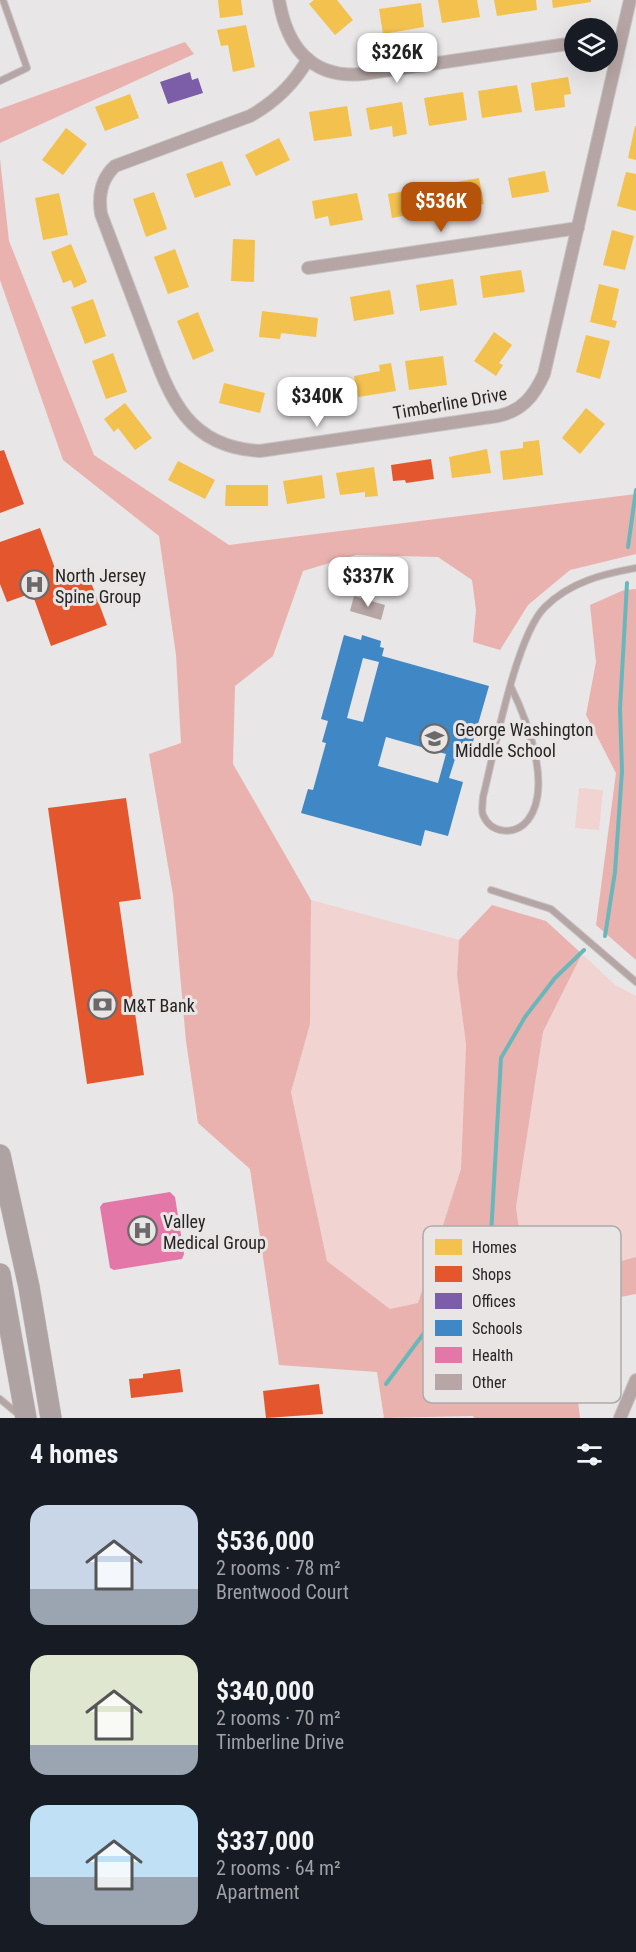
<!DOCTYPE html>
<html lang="en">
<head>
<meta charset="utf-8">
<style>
  :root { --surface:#171b24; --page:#242831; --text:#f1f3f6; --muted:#9ea1a6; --accent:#b45309 }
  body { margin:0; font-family:"Roboto Condensed",sans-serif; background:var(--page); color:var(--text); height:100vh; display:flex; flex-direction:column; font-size:22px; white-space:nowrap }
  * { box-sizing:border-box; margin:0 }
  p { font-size:20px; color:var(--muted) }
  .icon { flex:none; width:33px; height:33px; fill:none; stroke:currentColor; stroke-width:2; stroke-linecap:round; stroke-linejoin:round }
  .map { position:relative; height:1418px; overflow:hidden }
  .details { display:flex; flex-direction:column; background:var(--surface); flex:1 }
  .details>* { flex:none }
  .controls { position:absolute; left:564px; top:18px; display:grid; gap:12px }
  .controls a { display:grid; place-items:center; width:54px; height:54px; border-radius:50%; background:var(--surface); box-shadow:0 6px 24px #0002; font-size:30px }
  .price { position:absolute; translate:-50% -51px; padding:0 14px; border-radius:12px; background:#fff; color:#222; font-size:20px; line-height:39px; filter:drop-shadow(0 2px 3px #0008) }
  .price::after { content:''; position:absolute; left:50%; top:36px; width:18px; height:14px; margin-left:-9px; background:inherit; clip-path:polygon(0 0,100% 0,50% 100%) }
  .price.selected { background:var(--accent); color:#fff }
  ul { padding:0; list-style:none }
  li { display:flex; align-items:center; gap:18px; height:150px; padding:0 30px }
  li span { display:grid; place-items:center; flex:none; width:168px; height:120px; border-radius:18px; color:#555 }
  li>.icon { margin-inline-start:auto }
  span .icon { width:72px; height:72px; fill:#fffc; stroke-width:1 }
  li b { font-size:26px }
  h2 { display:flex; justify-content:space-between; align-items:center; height:72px; padding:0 30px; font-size:26px }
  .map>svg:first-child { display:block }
</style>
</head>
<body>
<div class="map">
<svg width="636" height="1418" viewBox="0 0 636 1418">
  <rect width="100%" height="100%" fill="#e8e6e6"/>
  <g fill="#f1d3d1">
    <polygon points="579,788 603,790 599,830 575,828"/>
    <polygon points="311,900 459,940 457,975 466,1044 461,1169 418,1303 390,1309 327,1261 291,1092 310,1024"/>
    <polygon points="582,954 615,985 636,996 636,1257 562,1277 523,1260 516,1207 543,1032"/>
  </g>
  <g fill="#e9b2ae">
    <polygon points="185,42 194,54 0,143 0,109"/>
    <polygon points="0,159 9,241 94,455 229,545 636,494 636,554 570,570 528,605 500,650 473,642 476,610 472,580 438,557 356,555 303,571 273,656 235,686 233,764 311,900 310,1024 291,1092 327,1261 390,1309 418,1303 461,1169 466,1044 457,975 459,940 492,905 546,921 582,954 543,1032 516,1207 523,1260 562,1277 636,1257 636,1294 567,1307 580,1418 474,1418 473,1416 384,1418 377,1372 279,1365 250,1169 198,1123 186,1041 173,895 149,754 181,743 176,655 159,536 63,460 0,280"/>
    <polygon points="636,589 636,960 596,925 616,773 586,715 596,662 590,605 624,590"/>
  </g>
  <g fill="#f2c14e">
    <polygon points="218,0 241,0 243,15 220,18"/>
    <polygon points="314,0 337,0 353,20 335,35 309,4"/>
    <polygon points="438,0 477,0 480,17 442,23"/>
    <polygon points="494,0 536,0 537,10 497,16"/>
    <polygon points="552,0 591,0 591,2 553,8"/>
    <polygon points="421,3 424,27 383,34 379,9"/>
    <polygon points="246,25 255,67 233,72 228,45 221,46 217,30"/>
    <polygon points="568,77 571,94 564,95 565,107 535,111 531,83"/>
    <polygon points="517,85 522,112 482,118 478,91"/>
    <polygon points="463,92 467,120 429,126 424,98"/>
    <polygon points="130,94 139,118 105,131 95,107"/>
    <polygon points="402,102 407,134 393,137 392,126 370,130 366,108"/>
    <polygon points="347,106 352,136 314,141 309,112"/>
    <polygon points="635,126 636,126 636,160 628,158"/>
    <polygon points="66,128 87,144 63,175 42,160"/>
    <polygon points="279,138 290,160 256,176 245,155"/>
    <polygon points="222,161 231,185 195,198 186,174"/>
    <polygon points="545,171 549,192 512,198 508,178"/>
    <polygon points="626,172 636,174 636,211 617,206"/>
    <polygon points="479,178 484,204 444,211 440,185"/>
    <polygon points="424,184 429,211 392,218 388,194 412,190 411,186"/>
    <polygon points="154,192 167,229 146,237 133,199"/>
    <polygon points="59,193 68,235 43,240 35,198"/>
    <polygon points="357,193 363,220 330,226 328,216 315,219 312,201"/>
    <polygon points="612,230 634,236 625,270 603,265"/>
    <polygon points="233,239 255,240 254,282 231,281"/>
    <polygon points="71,244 87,282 74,288 71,280 63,283 51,252"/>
    <polygon points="175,249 189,287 168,294 154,257"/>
    <polygon points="521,270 525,292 483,298 480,276"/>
    <polygon points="453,279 457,305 420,311 416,285"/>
    <polygon points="599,284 619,289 612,320 617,321 615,328 590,322"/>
    <polygon points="390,290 394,314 354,321 350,297"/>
    <polygon points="93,299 106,336 85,344 71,307"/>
    <polygon points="262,311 318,318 316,337 281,333 280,339 259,337"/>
    <polygon points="198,312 214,351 193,360 177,321"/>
    <polygon points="494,332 512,345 499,363 503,365 496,376 474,361"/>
    <polygon points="586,335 610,341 600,379 576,372"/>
    <polygon points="113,353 127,392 106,399 92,361"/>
    <polygon points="443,356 447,385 409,390 405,361"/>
    <polygon points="391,363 396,391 358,397 354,376 380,371 379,365"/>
    <polygon points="323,379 327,402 288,408 285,385"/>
    <polygon points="224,383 265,393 260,413 219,403"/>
    <polygon points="125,403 152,438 135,450 118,428 114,432 104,419"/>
    <polygon points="586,408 605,424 580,454 562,438"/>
    <polygon points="539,440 543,475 503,480 500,451 523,448 523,442"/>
    <polygon points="487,449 491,473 452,478 449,457"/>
    <polygon points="178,461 215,480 205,499 168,480"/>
    <polygon points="374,467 378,496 365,497 365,492 340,495 336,473"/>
    <polygon points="322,475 325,498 287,504 283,481"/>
    <polygon points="226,485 268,485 268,506 225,506"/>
  </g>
  <g fill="#e4572e">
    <polygon points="4,450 24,504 0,513 0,451"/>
    <polygon points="431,459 434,479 406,483 405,480 393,481 391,465"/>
    <polygon points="40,528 59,579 86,569 107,625 51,646 32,593 7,602 0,584 0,542"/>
    <polygon points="126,798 141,899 119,902 144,1075 87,1084 48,808"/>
    <polygon points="180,1369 183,1392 131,1398 129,1379 143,1378 143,1374"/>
    <polygon points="319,1384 323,1414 266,1418 263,1391"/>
  </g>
  <polygon fill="#7b5ea7" points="190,72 192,80 198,78 203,93 168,104 160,82"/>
  <path fill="#3f88c5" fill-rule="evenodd" d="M 344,635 L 361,640 L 362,635 L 381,641 L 380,647 L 384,648 L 382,656 L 489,686 L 468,759 L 456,756 L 449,778 L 463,782 L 448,836 L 425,830 L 421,846 L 301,813 L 308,789 L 313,790 L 326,743 L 322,742 L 328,721 L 321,719 ZM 363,658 L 379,662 L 363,722 L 347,718 ZM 386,737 L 446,754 L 438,783 L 378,766 Z"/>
  <polygon fill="#e377a8" points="170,1192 175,1197 184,1254 182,1259 114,1270 110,1268 100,1207 103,1203"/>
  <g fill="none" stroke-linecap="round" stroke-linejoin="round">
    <g stroke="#69b7bb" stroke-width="4">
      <polyline points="628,547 636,490"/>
      <polyline points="605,936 615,872 622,771 620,709 627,583"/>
      <polyline points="386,1384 424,1333 473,1283 491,1235 501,1058 525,1017 555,978 584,950"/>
    </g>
  </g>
  <polygon fill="#b8a5a5" points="354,596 385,605 381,620 350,611"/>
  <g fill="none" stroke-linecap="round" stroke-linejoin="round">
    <defs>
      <g id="lane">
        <polyline points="0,81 27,68 3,0"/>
        <path d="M 511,687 C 527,720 553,787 528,820 C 515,836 491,834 483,815 C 481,810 483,803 483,797 C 494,753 516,635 545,607 C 570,582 603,574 636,568"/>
        <polyline points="491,890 551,909 636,982"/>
        <polyline points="0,1399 18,1414"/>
      </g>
      <g id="street">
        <path d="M 279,0 C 287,47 311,79 363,74 L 574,43"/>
        <path d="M 308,59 C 294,84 275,102 250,116 L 115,166 C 101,179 98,195 101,214 C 115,251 129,288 143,325 C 167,388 181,447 260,451 L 498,416 C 522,411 534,396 544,374 L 630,0"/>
        <polyline points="308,268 578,228"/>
        <polyline points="620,1418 636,1380"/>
      </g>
      <g id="highway">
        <polyline points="0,1155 29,1287 51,1418"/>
        <polyline points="0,1274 26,1418"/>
      </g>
    </defs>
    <use href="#lane" stroke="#c5c3c3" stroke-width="8"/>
    <use href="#street" stroke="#c5c3c3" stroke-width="14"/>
    <use href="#highway" stroke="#c5c3c3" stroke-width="22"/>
    <use href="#lane" stroke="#b6a5a5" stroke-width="6"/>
    <use href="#street" stroke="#b6a5a5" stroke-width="12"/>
    <use href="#highway" stroke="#afa2a2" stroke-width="21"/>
  </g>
  <defs>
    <symbol id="hospital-ring" viewBox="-11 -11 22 22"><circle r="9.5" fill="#e9e5e5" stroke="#6b6969" stroke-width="1.5"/><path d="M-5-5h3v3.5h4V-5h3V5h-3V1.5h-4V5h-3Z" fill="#6b6969"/></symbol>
    <symbol id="school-ring" viewBox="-11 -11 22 22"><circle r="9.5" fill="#e9e5e5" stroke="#6b6969" stroke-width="1.5"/><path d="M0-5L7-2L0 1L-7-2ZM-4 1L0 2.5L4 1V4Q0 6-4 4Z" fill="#6b6969"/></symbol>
    <symbol id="bank-ring" viewBox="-11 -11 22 22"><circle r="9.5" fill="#e9e5e5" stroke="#6b6969" stroke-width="1.5"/><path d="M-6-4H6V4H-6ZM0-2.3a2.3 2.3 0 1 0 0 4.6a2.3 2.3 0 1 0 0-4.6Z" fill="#6b6969"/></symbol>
  </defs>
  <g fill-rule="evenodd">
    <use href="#hospital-ring" x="18" y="568" width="33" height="33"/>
    <use href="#school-ring" x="418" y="722" width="33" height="33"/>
    <use href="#bank-ring" x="86" y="988" width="33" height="33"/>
    <use href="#hospital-ring" x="126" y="1214" width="33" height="33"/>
  </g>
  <g text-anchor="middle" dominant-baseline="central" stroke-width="6" stroke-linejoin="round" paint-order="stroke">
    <g font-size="18" fill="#272525" stroke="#e9e5e5">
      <text transform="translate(450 403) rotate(-10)">Timberline Drive</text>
    </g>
    <g font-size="18" fill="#272525" stroke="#e9e5e5" text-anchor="start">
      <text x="55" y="575">North Jersey<tspan x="55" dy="21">Spine Group</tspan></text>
      <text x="455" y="729">George Washington<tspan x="455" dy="21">Middle School</tspan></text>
      <text x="123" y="1005">M&amp;T Bank</text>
      <text x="163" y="1221">Valley<tspan x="163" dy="21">Medical Group</tspan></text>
    </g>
  </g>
  <rect x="423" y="1226" width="198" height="177" rx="9" fill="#e9e5e5" stroke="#afabab" stroke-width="1.5"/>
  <rect x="435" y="1239" width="27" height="16" fill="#f2c14e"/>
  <rect x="435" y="1266" width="27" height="16" fill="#e4572e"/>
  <rect x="435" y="1293" width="27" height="16" fill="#7b5ea7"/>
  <rect x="435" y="1320" width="27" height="16" fill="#3f88c5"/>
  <rect x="435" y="1347" width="27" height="16" fill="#e377a8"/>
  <rect x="435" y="1374" width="27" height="16" fill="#b8a5a5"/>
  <g font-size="16" fill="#272525">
    <text x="472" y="1253">Homes</text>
    <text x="472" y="1280">Shops</text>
    <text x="472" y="1307">Offices</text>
    <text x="472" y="1334">Schools</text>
    <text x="472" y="1361">Health</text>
    <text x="472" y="1388">Other</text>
  </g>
</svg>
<div class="controls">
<a><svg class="icon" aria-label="layers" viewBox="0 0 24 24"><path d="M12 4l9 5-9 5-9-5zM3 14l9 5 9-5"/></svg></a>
</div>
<b class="price" style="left:397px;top:84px">$326K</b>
<b class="price selected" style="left:441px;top:233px">$536K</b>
<b class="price" style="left:317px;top:428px">$340K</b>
<b class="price" style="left:368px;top:608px">$337K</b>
</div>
<section class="details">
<h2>4 homes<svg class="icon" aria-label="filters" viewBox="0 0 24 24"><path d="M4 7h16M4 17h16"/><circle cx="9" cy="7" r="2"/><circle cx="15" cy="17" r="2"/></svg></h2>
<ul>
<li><span style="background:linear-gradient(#c9d6e8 70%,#9aa5b1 0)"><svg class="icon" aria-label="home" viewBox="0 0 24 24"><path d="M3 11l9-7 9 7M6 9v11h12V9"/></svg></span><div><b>$536,000</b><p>2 rooms · 78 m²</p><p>Brentwood Court</p></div></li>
<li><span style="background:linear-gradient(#dfe7d0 75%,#9aa5b1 0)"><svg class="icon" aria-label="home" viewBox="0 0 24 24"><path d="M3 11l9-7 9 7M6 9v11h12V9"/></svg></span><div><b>$340,000</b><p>2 rooms · 70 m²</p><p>Timberline Drive</p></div></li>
<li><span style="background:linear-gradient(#bfe0f5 60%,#9aa5b1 0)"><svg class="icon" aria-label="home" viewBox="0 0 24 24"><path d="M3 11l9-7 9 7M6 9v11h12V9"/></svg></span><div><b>$337,000</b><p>2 rooms · 64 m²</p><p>Apartment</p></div></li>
</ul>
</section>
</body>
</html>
